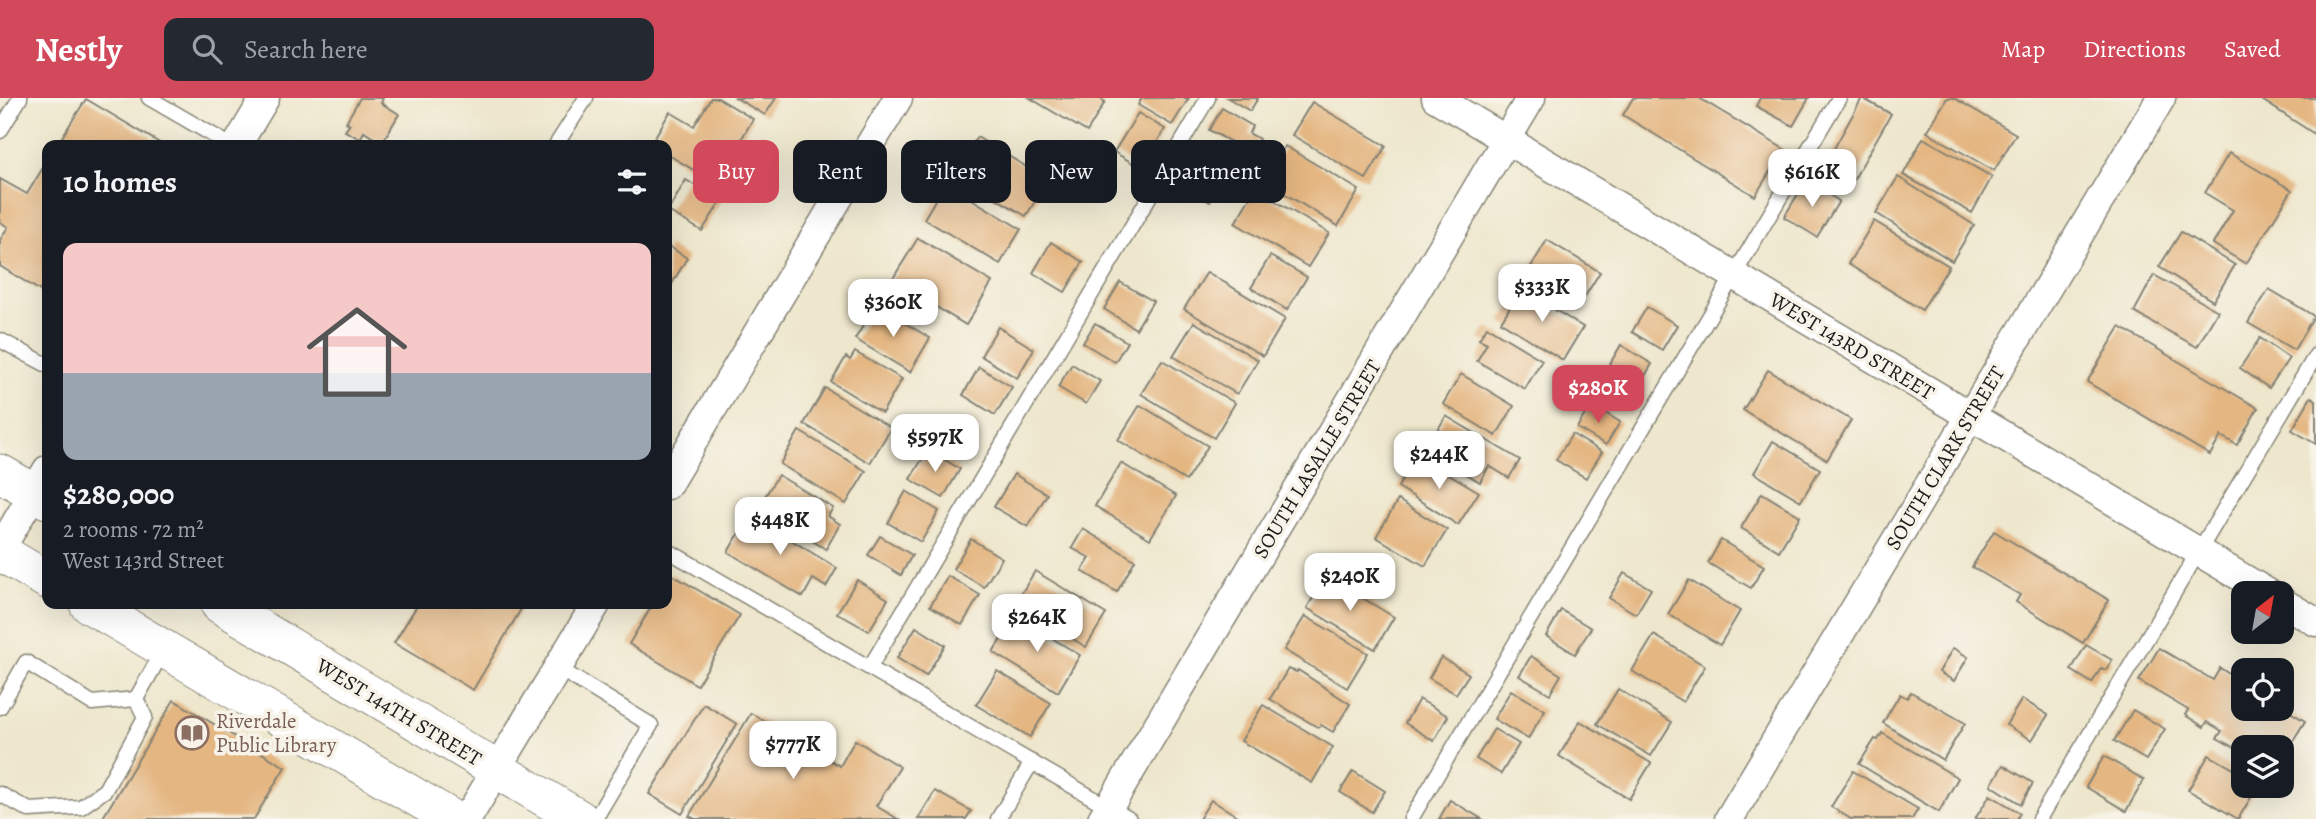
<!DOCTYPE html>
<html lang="en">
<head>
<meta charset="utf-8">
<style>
  :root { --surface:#171b24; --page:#242831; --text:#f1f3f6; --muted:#9ea1a6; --accent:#d1495b }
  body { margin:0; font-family:Alegreya,serif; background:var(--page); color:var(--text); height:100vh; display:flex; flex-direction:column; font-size:26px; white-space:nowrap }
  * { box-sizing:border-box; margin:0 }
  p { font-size:23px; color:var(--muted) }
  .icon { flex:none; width:38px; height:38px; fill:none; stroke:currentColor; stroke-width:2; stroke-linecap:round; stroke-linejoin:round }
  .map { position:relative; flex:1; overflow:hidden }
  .panel { position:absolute; left:42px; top:42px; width:630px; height:469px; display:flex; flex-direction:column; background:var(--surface); border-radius:14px; box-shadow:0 7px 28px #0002 }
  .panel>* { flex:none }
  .top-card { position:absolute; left:693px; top:42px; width:665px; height:63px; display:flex; gap:14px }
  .needle { width:46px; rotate:31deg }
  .tools { position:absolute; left:2231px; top:483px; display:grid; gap:14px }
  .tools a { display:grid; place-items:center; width:63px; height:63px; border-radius:14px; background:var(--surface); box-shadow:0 7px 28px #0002; font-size:35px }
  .price { position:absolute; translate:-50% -60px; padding:0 16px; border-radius:14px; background:#fff; color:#222; font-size:23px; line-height:46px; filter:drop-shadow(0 2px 4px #0008) }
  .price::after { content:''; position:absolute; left:50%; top:42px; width:21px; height:16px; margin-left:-10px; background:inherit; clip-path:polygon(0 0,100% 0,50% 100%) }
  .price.active { background:var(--accent); color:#fff }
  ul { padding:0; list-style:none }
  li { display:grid; align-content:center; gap:14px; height:371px; padding:0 21px }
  li span { display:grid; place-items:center; height:217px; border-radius:14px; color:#555 }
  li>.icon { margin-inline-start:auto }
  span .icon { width:126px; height:126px; fill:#fffc; stroke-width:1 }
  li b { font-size:30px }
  h2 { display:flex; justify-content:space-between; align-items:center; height:84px; padding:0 21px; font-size:30px }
  .tag { padding:0 24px; border-radius:14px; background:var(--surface); box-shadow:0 7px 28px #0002; font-size:24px; line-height:63px }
  .tag.active { background:var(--accent); color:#fff }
  header { display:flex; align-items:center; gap:42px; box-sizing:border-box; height:98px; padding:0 35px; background:var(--accent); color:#fff }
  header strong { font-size:33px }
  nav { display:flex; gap:38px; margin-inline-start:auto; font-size:24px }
  .search { width:490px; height:63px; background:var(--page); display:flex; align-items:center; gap:18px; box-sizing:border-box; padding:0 24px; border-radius:14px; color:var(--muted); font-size:26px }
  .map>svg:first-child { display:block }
</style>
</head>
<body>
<header>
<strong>Nestly</strong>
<div class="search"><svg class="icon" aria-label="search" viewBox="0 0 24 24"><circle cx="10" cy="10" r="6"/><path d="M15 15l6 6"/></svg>Search here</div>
<nav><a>Map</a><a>Directions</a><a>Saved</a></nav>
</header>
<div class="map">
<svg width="2316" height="721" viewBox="0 0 2316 721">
  <rect width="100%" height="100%" fill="#f7f3e8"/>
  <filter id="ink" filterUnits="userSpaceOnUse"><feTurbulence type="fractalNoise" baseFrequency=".0143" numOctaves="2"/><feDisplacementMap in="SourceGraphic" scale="14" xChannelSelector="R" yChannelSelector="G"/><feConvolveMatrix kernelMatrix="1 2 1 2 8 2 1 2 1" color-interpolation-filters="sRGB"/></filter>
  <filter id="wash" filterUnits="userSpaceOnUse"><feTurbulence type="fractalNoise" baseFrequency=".00686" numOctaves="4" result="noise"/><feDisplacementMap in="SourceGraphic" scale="28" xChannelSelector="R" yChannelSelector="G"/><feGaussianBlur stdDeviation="1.57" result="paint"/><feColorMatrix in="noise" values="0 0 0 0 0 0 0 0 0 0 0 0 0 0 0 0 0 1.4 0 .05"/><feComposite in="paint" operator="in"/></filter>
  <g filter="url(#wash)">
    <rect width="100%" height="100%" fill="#eee7cd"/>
    <g id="blocks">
      <g fill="#e4b681">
        <polygon points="360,0 383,0 381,5 399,16 382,45 364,34 360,41 345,33 350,26 346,24"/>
        <polygon points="711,0 718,0 753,21 730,61 741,68 727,92 667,56 667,47 650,47 670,14 694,28"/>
        <polygon points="736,0 776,0 765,17"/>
        <polygon points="1030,0 1099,0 1105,4 1087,34"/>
        <polygon points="1142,0 1189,0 1172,27 1138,7"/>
        <polygon points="1228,0 1258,0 1250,13"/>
        <polygon points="1633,0 1699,0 1784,51 1755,98 1623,17"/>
        <polygon points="1760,0 1809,0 1793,28 1756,8"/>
        <polygon points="1862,0 1891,16 1849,90 1821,74"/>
        <polygon points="1947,0 1954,0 2016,36 1994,73 1927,34"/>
        <polygon points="2259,0 2316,0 2316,37"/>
        <polygon points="86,1 163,47 57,47"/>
        <polygon points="1312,4 1386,48 1366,81 1292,37"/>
        <polygon points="1222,10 1252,28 1249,35 1259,41 1251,55 1209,32"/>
        <polygon points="1138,15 1165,31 1141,70 1114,54"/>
        <polygon points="977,39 1048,82 1026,118 955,76"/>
        <polygon points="1923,40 1992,79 1972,115 1903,77"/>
        <polygon points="1285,48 1359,92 1338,128 1264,83"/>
        <polygon points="1196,54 1228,74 1210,104 1177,85"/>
        <polygon points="2229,55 2292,92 2246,166 2213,146 2233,112 2205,95"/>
        <polygon points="47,63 47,197 0,168 0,142 8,129 0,124 0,81 27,96"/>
        <polygon points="1898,79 1974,127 1952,163 1876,115"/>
        <polygon points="686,82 721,103 702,133 668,113"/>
        <polygon points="1806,83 1839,103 1817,139 1784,119"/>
        <polygon points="945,85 1021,131 1000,166 924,121"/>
        <polygon points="1255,91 1329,135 1308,169 1235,125"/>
        <polygon points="1874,123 1949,168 1922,212 1848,166"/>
        <polygon points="2181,134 2235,167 2213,203 2159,169"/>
        <polygon points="918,140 992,184 966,227 892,182"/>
        <polygon points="1547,142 1600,174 1576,213 1523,182"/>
        <polygon points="1051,144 1083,164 1065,194 1033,175"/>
        <polygon points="667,147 687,160 669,191 667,190"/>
        <polygon points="1270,158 1307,179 1287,212 1251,190"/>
        <polygon points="1207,174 1285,221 1263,258 1184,211"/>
        <polygon points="2154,177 2218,213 2197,249 2134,214"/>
        <polygon points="1120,184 1153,203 1136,231 1104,211"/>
        <polygon points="1521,191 1583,229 1563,262 1501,224"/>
        <polygon points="2269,191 2314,218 2294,252 2248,225"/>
        <polygon points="878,209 930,240 910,274 855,241 871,215 873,217"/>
        <polygon points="1647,209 1677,227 1662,252 1632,234"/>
        <polygon points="1194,224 1258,262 1237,296 1173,258"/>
        <polygon points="1095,225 1127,244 1115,264 1083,245"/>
        <polygon points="998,229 1034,251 1017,280 981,258"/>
        <polygon points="1487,229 1542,262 1525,291 1477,263 1487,245 1479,241"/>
        <polygon points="2120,229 2258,310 2237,347 2221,338 2210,357 2087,284"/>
        <polygon points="2260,240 2289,260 2269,290 2240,270"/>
        <polygon points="1621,247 1652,266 1636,293 1605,274"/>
        <polygon points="855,254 902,281 882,315 831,284 846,259 850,262"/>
        <polygon points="1162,262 1235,305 1214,340 1141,296"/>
        <polygon points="1072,266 1100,283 1086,306 1058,289"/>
        <polygon points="979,269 1012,289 995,317 963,297"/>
        <polygon points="1768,272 1851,322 1827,362 1743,312"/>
        <polygon points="1461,276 1514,308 1496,338 1443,306"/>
        <polygon points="825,290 891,330 870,365 804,326"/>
        <polygon points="2311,299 2316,302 2316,346 2292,332"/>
        <polygon points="1591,306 1620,324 1606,347 1577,330"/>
        <polygon points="1140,307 1208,348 1186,383 1118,342"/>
        <polygon points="1446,318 1520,362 1509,380 1489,368 1480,384 1426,351"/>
        <polygon points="799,333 866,373 846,406 780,366"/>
        <polygon points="1572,336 1602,354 1586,380 1556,362"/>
        <polygon points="1773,343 1820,371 1801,403 1754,375"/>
        <polygon points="928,352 960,371 943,400 910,381"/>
        <polygon points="1424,361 1479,394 1458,427 1398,389 1412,365 1419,369"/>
        <polygon points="1121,365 1176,398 1150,441 1095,408"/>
        <polygon points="1014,376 1047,396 1028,429 994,409"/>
        <polygon points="778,377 833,410 828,418 840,426 826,451 758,410"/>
        <polygon points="906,393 939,413 921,444 888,425"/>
        <polygon points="1762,395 1800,418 1779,453 1741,430"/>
        <polygon points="1398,402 1447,432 1425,468 1376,439"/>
        <polygon points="750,417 837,470 826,489 813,481 803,499 728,454"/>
        <polygon points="1083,431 1135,462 1117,494 1082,473 1090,460 1072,450"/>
        <polygon points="1994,433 2109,502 2083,545 2016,504 2020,497 1972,469"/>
        <polygon points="880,438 912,457 901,477 868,457"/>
        <polygon points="971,441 1002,460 984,489 953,471"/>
        <polygon points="1721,442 1764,468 1751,490 1708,465"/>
        <polygon points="1035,473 1106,516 1086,549 1015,506"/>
        <polygon points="1624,475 1651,491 1636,516 1609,500"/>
        <polygon points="671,476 740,517 697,587 629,546 653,506 667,506 667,483"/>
        <polygon points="948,478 980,497 962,527 930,508"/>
        <polygon points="1326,478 1394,519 1375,551 1307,510"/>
        <polygon points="857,482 888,501 869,533 837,515"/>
        <polygon points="1689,482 1740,513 1720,547 1668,516"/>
        <polygon points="418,506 524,506 473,592 394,545"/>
        <polygon points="1561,512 1591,530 1575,556 1546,538"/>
        <polygon points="1015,518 1080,557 1058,594 993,554"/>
        <polygon points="1305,518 1368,555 1347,590 1284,552"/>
        <polygon points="916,529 945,547 926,578 897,560"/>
        <polygon points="1654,537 1705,568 1683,604 1632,573"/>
        <polygon points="2086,547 2112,562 2106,572 2101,570 2092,585 2071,572"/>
        <polygon points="1953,550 1968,559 1954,583 1939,574"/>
        <polygon points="2159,550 2213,582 2220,570 2235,580 2238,576 2244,580 2244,611 2282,611 2282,609 2305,623 2282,661 2282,649 2244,649 2244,655 2217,640 2222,633 2207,624 2204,629 2185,617 2188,612 2139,583"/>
        <polygon points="1531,558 1561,577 1550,596 1519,578"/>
        <polygon points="1441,559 1469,576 1456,596 1429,580"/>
        <polygon points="1288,571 1297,574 1298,572 1350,606 1333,634 1321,627 1319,630 1270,601"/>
        <polygon points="997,573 1051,605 1030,639 976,607"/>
        <polygon points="1618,591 1672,624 1651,658 1597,626"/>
        <polygon points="1511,592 1545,612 1528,641 1494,621"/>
        <polygon points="1911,594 1965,625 1943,662 1883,625 1900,596 1907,600"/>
        <polygon points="1419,601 1448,618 1434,643 1405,625"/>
        <polygon points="2022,601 2048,617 2032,642 2006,627"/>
        <polygon points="174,602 285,669 254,721 102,721"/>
        <polygon points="704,606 737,626 682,716 649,696"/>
        <polygon points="1263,607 1333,649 1312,685 1241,643"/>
        <polygon points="2133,612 2165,631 2146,662 2114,643"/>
        <polygon points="751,615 840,668 855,642 900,669 876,708 898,721 695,721 689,718"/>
        <polygon points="1580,623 1651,665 1629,701 1559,658"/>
        <polygon points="1494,631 1519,646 1501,676 1476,661"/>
        <polygon points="1882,635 1958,680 1939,714 1859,666 1875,641 1878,642"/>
        <polygon points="2209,657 2244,677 2244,688 2258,688 2238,721 2188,692"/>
        <polygon points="2104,658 2144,682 2126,713 2086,689"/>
        <polygon points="2003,667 2033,685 2021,706 1991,687"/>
        <polygon points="1353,673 1385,693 1372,714 1340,694"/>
        <polygon points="1853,673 1918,711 1912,721 1851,721 1831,709"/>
        <polygon points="935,693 971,713 966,721 918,721"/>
        <polygon points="1990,697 2020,715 2017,721 1975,721"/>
        <polygon points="1211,702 1242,721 1199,721"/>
        <polygon points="1450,702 1482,721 1439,721"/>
      </g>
    </g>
  </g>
  <g filter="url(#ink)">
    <use href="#blocks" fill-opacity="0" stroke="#858274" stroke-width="2"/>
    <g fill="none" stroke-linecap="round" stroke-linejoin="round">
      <defs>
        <g id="service">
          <polyline points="149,0 230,47"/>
          <polyline points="0,33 20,0"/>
          <polyline points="556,47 586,0"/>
          <polyline points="0,242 47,267"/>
          <polyline points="667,452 1129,721"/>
          <polyline points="870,569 1208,0"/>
          <polyline points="558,570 651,627 595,721"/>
          <polyline points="0,609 26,564 92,605 136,601"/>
          <polyline points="0,696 29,712 81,709 105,692 145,619 136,601 164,551"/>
          <polyline points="998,721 1032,664"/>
          <polyline points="1411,721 1839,0"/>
          <polyline points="2039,721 2316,257"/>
        </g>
        <g id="minor">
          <polyline points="1436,0 2268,495"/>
          <polyline points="237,47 265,0"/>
          <polyline points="667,387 898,0"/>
          <polyline points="0,452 47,372"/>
          <polyline points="2282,504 2316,524"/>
          <polyline points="467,721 596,506"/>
          <polyline points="1102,721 1531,0"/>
          <polyline points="1729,721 2161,0"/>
        </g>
        <g id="tertiary">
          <polyline points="0,375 47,402"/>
          <polyline points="0,454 47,482"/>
          <polyline points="88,506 453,721"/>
          <polyline points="219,506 580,721"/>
        </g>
      </defs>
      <use href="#service" stroke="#858274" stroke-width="17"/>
      <use href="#minor" stroke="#858274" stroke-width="31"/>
      <use href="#tertiary" stroke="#858274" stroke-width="39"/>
      <use href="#service" stroke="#fff" stroke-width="14"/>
      <use href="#minor" stroke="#fff" stroke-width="28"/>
      <use href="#tertiary" stroke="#fff" stroke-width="37"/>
    </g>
  </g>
  <defs>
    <symbol id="library-ring" viewBox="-11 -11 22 22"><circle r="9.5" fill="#f7f3e8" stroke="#8d6e63" stroke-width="1.5"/><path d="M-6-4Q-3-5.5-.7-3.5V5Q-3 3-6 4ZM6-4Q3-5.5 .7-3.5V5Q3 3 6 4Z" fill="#8d6e63"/></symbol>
  </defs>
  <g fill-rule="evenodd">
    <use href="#library-ring" x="173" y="616" width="38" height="38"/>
  </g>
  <g text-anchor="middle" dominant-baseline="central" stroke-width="7" stroke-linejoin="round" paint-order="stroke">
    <g font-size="21" fill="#1c1c1c" stroke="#f7f3e8">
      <text transform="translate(1852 248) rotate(31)">WEST 143RD STREET</text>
      <text transform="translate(1945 360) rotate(-59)">SOUTH CLARK STREET</text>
      <text transform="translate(1317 361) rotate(-59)">SOUTH LASALLE STREET</text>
      <text transform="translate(399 614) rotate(31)">WEST 144TH STREET</text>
    </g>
    <g font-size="21" fill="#785e54" stroke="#f7f3e8" text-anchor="start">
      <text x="216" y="623">Riverdale<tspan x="216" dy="24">Public Library</tspan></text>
    </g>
  </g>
</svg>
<div class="tools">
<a><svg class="needle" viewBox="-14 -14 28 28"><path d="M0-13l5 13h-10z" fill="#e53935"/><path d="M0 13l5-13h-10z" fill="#9ea1a6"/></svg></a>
<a><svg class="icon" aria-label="locate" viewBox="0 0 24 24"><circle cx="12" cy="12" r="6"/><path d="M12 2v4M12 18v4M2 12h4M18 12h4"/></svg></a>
<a><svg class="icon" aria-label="layers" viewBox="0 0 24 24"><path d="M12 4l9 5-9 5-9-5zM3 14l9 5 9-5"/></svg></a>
</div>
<b class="price" style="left:1812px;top:111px">$616K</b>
<b class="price" style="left:1542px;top:226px">$333K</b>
<b class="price" style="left:893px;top:241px">$360K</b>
<b class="price active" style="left:1598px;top:327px">$280K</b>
<b class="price" style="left:935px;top:376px">$597K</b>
<b class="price" style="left:1439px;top:393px">$244K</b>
<b class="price" style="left:780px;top:459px">$448K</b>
<b class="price" style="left:1350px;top:515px">$240K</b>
<b class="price" style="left:1037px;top:556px">$264K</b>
<b class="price" style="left:793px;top:683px">$777K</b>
<div class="top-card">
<a class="tag active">Buy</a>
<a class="tag">Rent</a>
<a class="tag">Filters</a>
<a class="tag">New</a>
<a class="tag">Apartment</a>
</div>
<section class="panel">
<h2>10 homes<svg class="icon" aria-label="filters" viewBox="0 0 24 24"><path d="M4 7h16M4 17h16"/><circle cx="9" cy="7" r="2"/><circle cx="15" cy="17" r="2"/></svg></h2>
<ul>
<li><span style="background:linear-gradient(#f6c9c9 60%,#9aa5b1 0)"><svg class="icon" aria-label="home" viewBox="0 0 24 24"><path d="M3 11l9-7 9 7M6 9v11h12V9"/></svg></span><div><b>$280,000</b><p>2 rooms · 72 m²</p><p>West 143rd Street</p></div></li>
</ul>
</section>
</div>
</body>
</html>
